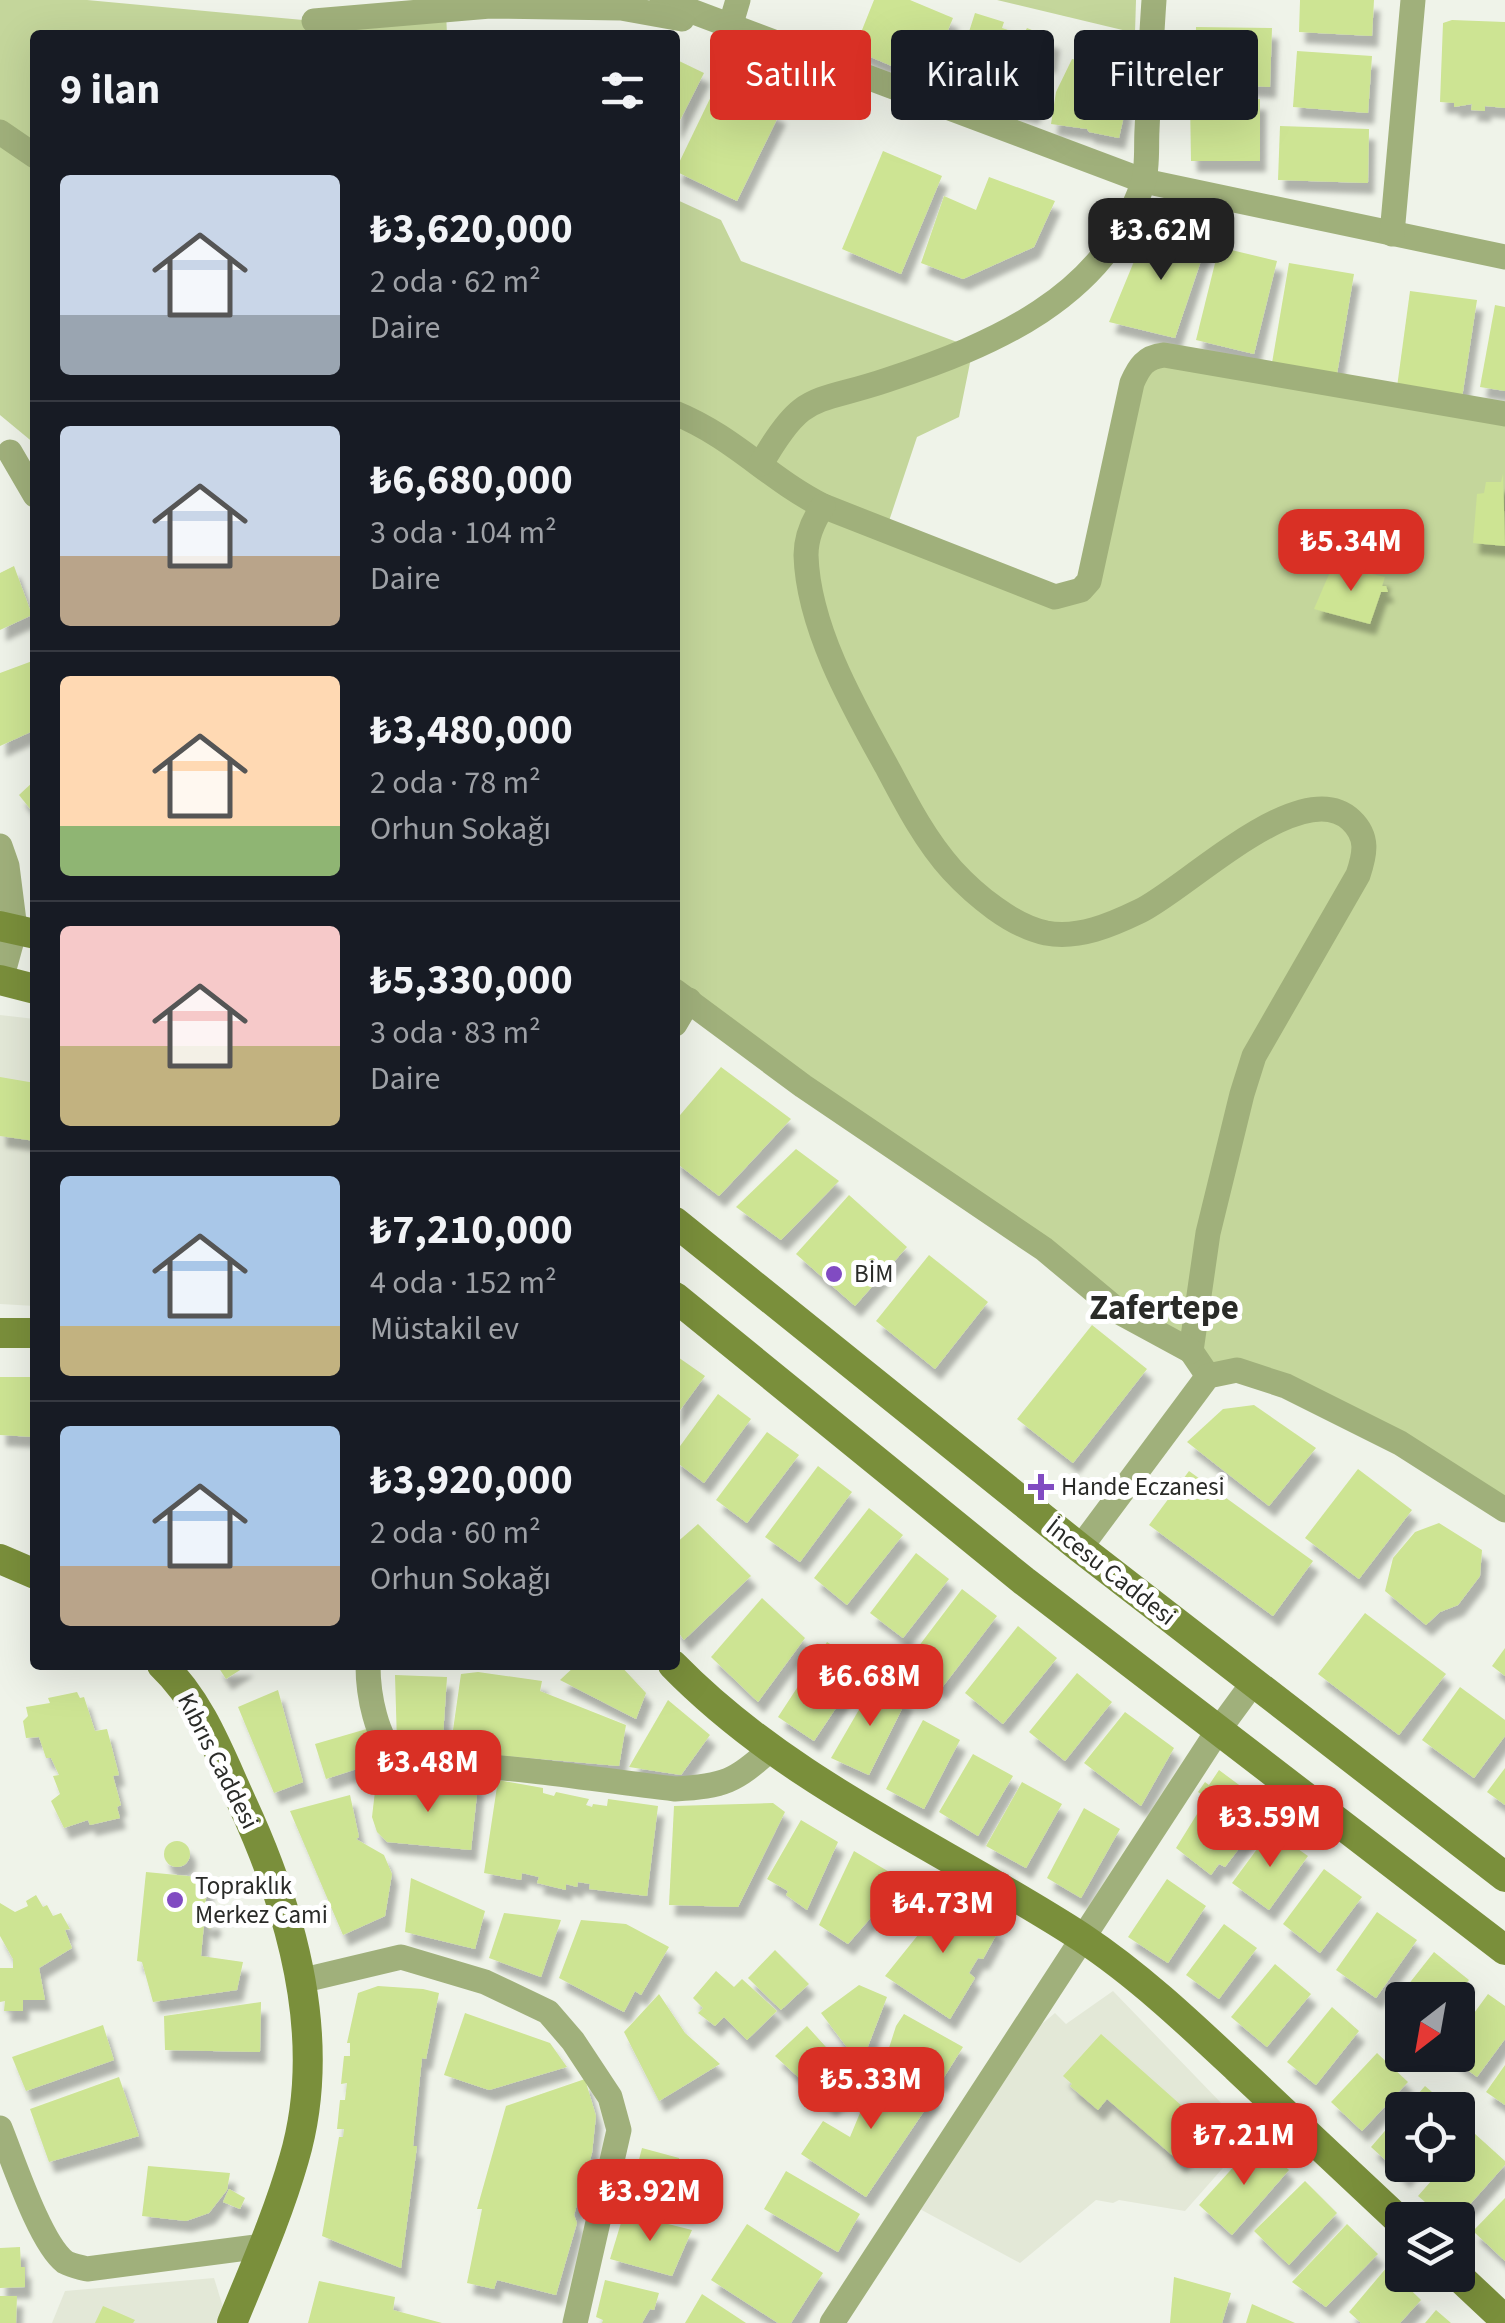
<!DOCTYPE html>
<html lang="tr">
<head>
<meta charset="utf-8">
<style>
  :root { --surface:#171b24; --page:#242831; --text:#f1f3f6; --muted:#9ea1a6; --line:#363941; --accent:#d93025 }
  body { margin:0; font-family:"Source Sans 3",sans-serif; background:var(--page); color:var(--text); height:100vh; display:flex; flex-direction:column; font-size:38px; white-space:nowrap }
  * { box-sizing:border-box; margin:0 }
  p { font-size:32px; color:var(--muted) }
  .icon { flex:none; width:55px; height:55px; fill:none; stroke:currentColor; stroke-width:2; stroke-linecap:round; stroke-linejoin:round }
  .map { position:relative; flex:1; overflow:hidden }
  .details { position:absolute; left:30px; top:30px; width:650px; height:1640px; display:flex; flex-direction:column; background:var(--surface); border-radius:10px; box-shadow:0 10px 40px #0002 }
  .details>* { flex:none }
  .hud { position:absolute; left:710px; top:30px; width:645px; height:90px; display:flex; gap:20px }
  .needle { width:65px; rotate:211deg }
  .tools { position:absolute; left:1385px; top:1982px; display:grid; gap:20px }
  .tools a { display:grid; place-items:center; width:90px; height:90px; border-radius:10px; background:var(--surface); box-shadow:0 10px 40px #0002; font-size:50px }
  .price { position:absolute; translate:-50% -85px; padding:0 22px; border-radius:20px; background:var(--accent); color:#fff; font-size:32px; line-height:65px; filter:drop-shadow(0 2px 5px #0008) }
  .price::after { content:''; position:absolute; left:50%; top:60px; width:30px; height:22px; margin-left:-15px; background:inherit; clip-path:polygon(0 0,100% 0,50% 100%) }
  .price.on { background:#222; color:#fff }
  ul { padding:0; list-style:none }
  li { display:flex; align-items:center; gap:30px; height:250px; padding:0 30px }
  li+li { border-top:2px solid var(--line) }
  li span { display:grid; place-items:center; flex:none; width:280px; height:200px; border-radius:10px; color:#555 }
  li>.icon { margin-inline-start:auto }
  span .icon { width:120px; height:120px; fill:#fffc; stroke-width:1 }
  li b { font-size:42px }
  h2 { display:flex; justify-content:space-between; align-items:center; height:120px; padding:0 30px; font-size:42px }
  .tag { padding:0 35px; border-radius:10px; background:var(--surface); box-shadow:0 10px 40px #0002; font-size:35px; line-height:90px }
  .tag.on { background:var(--accent); color:#fff }
  .map>svg:first-child { display:block }
</style>
</head>
<body>
<div class="map">
<svg width="1505" height="2323" viewBox="0 0 1505 2323">
  <defs>
    <filter id="shadow"><feDropShadow dx="6" dy="11" stdDeviation="2.5" flood-color="#0004"/></filter>
  </defs>
  <rect width="100%" height="100%" fill="#eff3e9"/>
  <g fill="#e3e8d7">
    <polygon points="0,1015 35,1019 35,1306 0,1304"/>
    <polygon points="1113,1991 1252,2135 1185,2211 1119,2200 1113,2203 1096,2200 1020,2263 918,2208 1037,2028 1055,2013 1066,2024"/>
    <polygon points="214,2278 223,2307 216,2323 52,2323 65,2291"/>
  </g>
  <g fill="#c4d69b">
    <polygon points="0,0 87,0 314,21 446,11 447,35 35,35 35,444 0,415"/>
    <polygon points="997,0 1136,0 1135,33"/>
    <polygon points="675,199 721,220 741,261 973,348 959,417 917,437 886,530 1055,597 1081,590 1143,363 1505,414 1505,1510 1286,1386 1208,1376 675,991"/>
  </g>
  <g fill="#cde493" filter="url(#shadow)">
    <polygon points="874,0 910,0 953,18 927,81 854,50"/>
    <polygon points="1300,0 1374,0 1372,36 1299,32"/>
    <polygon points="975,13 1004,22 1002,28 1023,35 1027,28 1054,39 1050,63 1045,61 1034,91 1042,93 1033,113 1003,107 1004,100 984,94 981,101 954,90 959,67 964,68 973,40 967,38"/>
    <polygon points="1452,20 1505,22 1505,108 1485,106 1485,111 1471,110 1472,104 1454,107 1454,103 1440,102 1443,23"/>
    <polygon points="1196,27 1272,28 1270,87 1195,83"/>
    <polygon points="1297,51 1372,56 1368,113 1293,107"/>
    <polygon points="675,59 704,73 675,130"/>
    <polygon points="1072,59 1126,69 1123,107 1126,107 1119,138 1089,132 1087,129 1051,124 1056,92"/>
    <polygon points="718,82 780,113 737,201 675,171"/>
    <polygon points="1190,99 1260,99 1260,161 1191,161"/>
    <polygon points="1280,126 1369,129 1368,183 1278,180"/>
    <polygon points="883,151 942,176 901,274 842,249"/>
    <polygon points="989,177 1055,201 1034,247 963,279 921,263 944,196 976,210"/>
    <polygon points="1168,226 1208,240 1175,338 1109,322 1135,259 1152,238"/>
    <polygon points="1219,247 1277,261 1254,354 1196,340"/>
    <polygon points="1289,263 1354,274 1337,374 1272,363"/>
    <polygon points="1410,291 1477,300 1462,398 1397,387"/>
    <polygon points="1495,305 1505,307 1505,391 1480,387"/>
    <polygon points="1503,474 1505,546 1473,543 1477,494 1484,493 1486,482 1501,482"/>
    <polygon points="1333,565 1385,577 1382,586 1386,586 1388,592 1381,592 1370,624 1314,609"/>
    <polygon points="14,566 32,615 0,630 0,573"/>
    <polygon points="35,660 35,730 0,746 0,673"/>
    <polygon points="35,780 35,815 19,795"/>
    <polygon points="721,1067 791,1119 719,1196 675,1162 675,1121"/>
    <polygon points="0,1077 35,1083 35,1141 0,1136"/>
    <polygon points="796,1149 839,1181 781,1240 736,1207"/>
    <polygon points="849,1195 907,1247 855,1306 796,1254"/>
    <polygon points="929,1255 988,1302 935,1369 876,1321"/>
    <polygon points="1092,1325 1147,1369 1073,1463 1017,1419"/>
    <polygon points="675,1355 705,1376 675,1417"/>
    <polygon points="0,1377 35,1377 35,1437 0,1435"/>
    <polygon points="718,1394 751,1419 704,1483 675,1461 675,1453"/>
    <polygon points="1254,1405 1316,1448 1269,1506 1187,1442 1223,1409"/>
    <polygon points="767,1432 799,1455 747,1523 716,1500"/>
    <polygon points="818,1466 852,1492 800,1562 765,1537"/>
    <polygon points="1358,1469 1412,1510 1359,1579 1305,1538"/>
    <polygon points="1189,1471 1313,1561 1273,1616 1149,1525"/>
    <polygon points="869,1508 903,1535 847,1605 814,1578"/>
    <polygon points="1439,1523 1482,1550 1480,1576 1458,1605 1440,1612 1426,1625 1385,1591 1393,1558 1415,1532"/>
    <polygon points="698,1524 751,1576 684,1640 675,1628 675,1544"/>
    <polygon points="916,1553 949,1579 903,1638 870,1613"/>
    <polygon points="962,1589 997,1616 941,1689 906,1663"/>
    <polygon points="762,1598 805,1638 758,1702 711,1657"/>
    <polygon points="1365,1613 1446,1674 1399,1735 1318,1674"/>
    <polygon points="1018,1626 1057,1658 1003,1724 965,1693"/>
    <polygon points="827,1642 864,1666 814,1741 778,1717"/>
    <polygon points="1505,1648 1505,1676 1492,1666"/>
    <polygon points="217,1665 248,1665 226,1679"/>
    <polygon points="576,1665 620,1665 646,1693 636,1719 560,1680"/>
    <polygon points="478,1672 542,1681 540,1691 626,1725 619,1766 450,1751 461,1674"/>
    <polygon points="1077,1673 1112,1702 1065,1761 1029,1732"/>
    <polygon points="395,1675 447,1677 442,1751 397,1743"/>
    <polygon points="875,1682 907,1699 869,1775 831,1758"/>
    <polygon points="1460,1687 1505,1720 1505,1736 1474,1778 1422,1740"/>
    <polygon points="278,1690 303,1782 274,1793 238,1707"/>
    <polygon points="77,1692 80,1698 84,1697 95,1731 107,1729 119,1775 113,1776 121,1805 117,1807 120,1818 90,1825 88,1820 64,1828 51,1801 60,1794 53,1776 59,1775 51,1758 46,1758 39,1737 26,1738 23,1721 28,1716 26,1707 50,1703 48,1698"/>
    <polygon points="668,1700 710,1735 681,1775 629,1767"/>
    <polygon points="1125,1712 1174,1748 1141,1806 1084,1763"/>
    <polygon points="923,1720 960,1740 924,1809 886,1789"/>
    <polygon points="370,1728 378,1762 326,1779 315,1744"/>
    <polygon points="973,1754 1013,1776 978,1836 939,1812"/>
    <polygon points="1505,1768 1505,1805 1487,1792"/>
    <polygon points="1219,1770 1270,1808 1225,1867 1219,1864 1211,1875 1176,1848 1207,1798 1198,1792 1205,1782 1209,1785"/>
    <polygon points="470,1780 478,1785 471,1850 387,1842 377,1832 372,1817 375,1791"/>
    <polygon points="498,1780 543,1788 543,1793 554,1796 556,1792 589,1799 586,1805 592,1807 593,1804 607,1806 608,1799 658,1806 647,1896 589,1889 590,1884 578,1882 577,1887 566,1884 566,1890 537,1883 539,1877 522,1873 521,1880 484,1873"/>
    <polygon points="1022,1782 1062,1804 1026,1868 986,1846"/>
    <polygon points="350,1795 359,1837 356,1839 384,1855 392,1874 385,1916 343,1935 290,1811"/>
    <polygon points="773,1803 785,1812 738,1907 669,1905 674,1806"/>
    <polygon points="1084,1808 1120,1829 1081,1898 1047,1878"/>
    <polygon points="801,1820 838,1842 807,1910 786,1895 788,1891 767,1879"/>
    <polygon points="1271,1830 1308,1856 1269,1910 1232,1883"/>
    <circle cx="177" cy="1854" r="13"/>
    <polygon points="854,1851 896,1876 881,1906 848,1944 819,1925"/>
    <polygon points="1324,1869 1362,1897 1320,1953 1283,1924"/>
    <polygon points="146,1872 208,1878 204,1920 212,1917 216,1923 210,1929 204,1924 201,1956 243,1962 237,1990 153,2002 142,1962 137,1961"/>
    <polygon points="411,1878 485,1911 475,1949 405,1932"/>
    <polygon points="1167,1879 1206,1906 1168,1963 1128,1937"/>
    <polygon points="36,1895 43,1907 47,1905 53,1916 61,1913 70,1929 65,1930 72,1948 39,1968 45,2000 23,2000 23,2011 4,2011 5,2001 0,2002 0,1968 13,1968 13,1959 0,1936 0,1903 15,1912 28,1906 26,1901"/>
    <polygon points="932,1895 999,1930 983,1959 978,1958 969,1973 975,1978 950,2019 885,1976 918,1935 919,1930 913,1928"/>
    <polygon points="1377,1912 1417,1940 1376,1998 1336,1970"/>
    <polygon points="504,1913 561,1920 541,1977 489,1958"/>
    <polygon points="581,1920 626,1924 669,1947 641,1995 635,1991 624,2012 559,1978"/>
    <polygon points="1224,1924 1257,1948 1219,1999 1186,1975"/>
    <polygon points="775,1950 809,1984 781,2010 748,1978"/>
    <polygon points="1434,1952 1469,1980 1453,2000 1402,2000 1402,2019 1389,2009"/>
    <polygon points="1275,1964 1311,1994 1267,2047 1231,2017"/>
    <polygon points="716,1971 734,1987 742,1979 777,2011 747,2040 724,2017 715,2026 698,2013 703,2008 693,1998"/>
    <polygon points="859,1985 887,1997 867,2049 855,2058 821,2013"/>
    <polygon points="378,1986 423,1989 439,1993 426,2059 422,2058 413,2146 417,2146 401,2268 322,2236 339,2137 343,2137 344,2129 337,2129 340,2100 345,2100 347,2083 341,2084 344,2056 350,2056 350,2043 347,2043 358,1993"/>
    <polygon points="659,1994 685,2033 720,2064 659,2101 624,2032"/>
    <polygon points="1488,1994 1505,2006 1505,2039 1477,2077 1447,2055 1458,2055 1458,2035"/>
    <polygon points="261,2002 260,2052 165,2050 164,2016"/>
    <polygon points="1332,2007 1359,2031 1316,2085 1287,2062"/>
    <polygon points="465,2013 550,2043 567,2067 489,2090 444,2075"/>
    <polygon points="904,2014 963,2047 941,2082 889,2048 896,2026"/>
    <polygon points="103,2025 114,2060 26,2091 12,2057"/>
    <polygon points="807,2026 853,2077 840,2090 844,2094 830,2106 775,2056"/>
    <polygon points="1101,2034 1209,2130 1180,2162 1107,2099 1098,2110 1070,2086 1072,2084 1063,2076"/>
    <polygon points="1377,2053 1408,2082 1362,2131 1331,2102"/>
    <polygon points="886,2065 935,2095 866,2197 801,2154 823,2121 850,2137 872,2084"/>
    <polygon points="1505,2065 1505,2105 1486,2092"/>
    <polygon points="119,2077 139,2136 49,2162 30,2109"/>
    <polygon points="585,2079 596,2116 592,2153 574,2215 577,2223 556,2295 497,2280 494,2289 467,2283 482,2209 477,2209 506,2106"/>
    <polygon points="1425,2086 1453,2110 1404,2110"/>
    <polygon points="1402,2111 1402,2165 1415,2165 1404,2177 1371,2147"/>
    <polygon points="1474,2133 1505,2161 1505,2165 1456,2220 1446,2220 1418,2196 1445,2165 1458,2165 1458,2151"/>
    <polygon points="1257,2141 1289,2170 1232,2235 1199,2205"/>
    <polygon points="642,2148 679,2158 690,2203 688,2212 629,2198"/>
    <polygon points="148,2166 230,2173 227,2190 209,2213 186,2221 142,2216"/>
    <polygon points="786,2171 860,2214 838,2252 764,2209"/>
    <polygon points="1305,2181 1337,2213 1289,2265 1254,2231"/>
    <polygon points="229,2189 245,2198 240,2209 223,2202"/>
    <polygon points="1505,2198 1505,2261 1473,2231"/>
    <polygon points="624,2213 692,2230 672,2276 610,2259"/>
    <polygon points="747,2224 823,2273 791,2323 778,2323 711,2280"/>
    <polygon points="1347,2224 1378,2254 1326,2307 1292,2282"/>
    <polygon points="20,2247 21,2267 25,2267 25,2287 0,2288 0,2248"/>
    <polygon points="1387,2267 1421,2300 1400,2323 1361,2323 1349,2312"/>
    <polygon points="1174,2277 1231,2293 1222,2323 1170,2323"/>
    <polygon points="605,2280 659,2293 654,2310 650,2309 642,2323 602,2323 603,2320 596,2317"/>
    <polygon points="319,2281 395,2297 393,2310 442,2323 308,2323"/>
    <polygon points="702,2294 746,2323 685,2323"/>
    <polygon points="0,2296 17,2296 16,2323 0,2323"/>
    <polygon points="1252,2304 1295,2323 1246,2323"/>
    <polygon points="103,2306 135,2320 133,2323 95,2323"/>
    <polygon points="1436,2310 1451,2323 1425,2323"/>
  </g>
  <g fill="none" stroke-linecap="round" stroke-linejoin="round">
    <g stroke="#a0b07b" stroke-width="25">
      <polyline points="662,0 1144,181 1505,257"/>
      <polyline points="314,21 490,6 621,8 682,19"/>
      <polyline points="730,27 738,0"/>
      <polyline points="0,132 35,156"/>
      <polyline points="1392,234 1413,0"/>
      <path d="M 675,413 C 734,437 769,479 823,506 L 1055,597 L 1081,590 L 1089,581 L 1132,383 C 1139,367 1145,357 1164,355 L 1505,414"/>
      <polyline points="10,452 35,495"/>
      <path d="M 761,464 C 804,389 813,405 887,380 C 993,345 1105,298 1143,183 C 1148,168 1146,147 1147,130 C 1149,87 1151,43 1154,0"/>
      <path d="M 823,506 C 813,521 806,537 806,555 C 808,627 853,706 887,767 C 906,803 925,840 952,870 C 975,895 1012,926 1046,933 C 1079,939 1111,925 1140,911 C 1186,889 1302,773 1351,820 C 1369,837 1365,854 1358,875 L 1254,1056 L 1242,1094 L 1208,1233 L 1191,1351 L 1208,1376"/>
      <polyline points="0,846 7,866 15,929 1,980"/>
      <polyline points="675,991 803,1086 1044,1249 1121,1313 1191,1351"/>
      <polyline points="675,1024 689,1000"/>
      <polyline points="1080,1548 1208,1376 1237,1370 1286,1386 1400,1443 1505,1510"/>
      <path d="M 368,1665 C 368,1695 376,1738 398,1760 C 414,1775 438,1765 458,1765 C 530,1768 603,1781 675,1789 C 725,1786 734,1782 771,1749"/>
      <polyline points="300,1981 401,1957 485,1982 548,2012 573,2041 610,2097 619,2130 575,2323"/>
      <path d="M 0,2128 C 13,2160 40,2243 65,2262 C 72,2266 80,2267 87,2269 L 263,2246"/>
      <polyline points="832,2323 1217,1732 1253,1683"/>
    </g>
    <g stroke="#7a8f3b" stroke-width="30">
      <polyline points="0,926 35,934"/>
      <polyline points="0,980 35,989"/>
      <polyline points="675,1222 1080,1548 1505,1877"/>
      <polyline points="675,1297 1024,1581 1505,1950"/>
      <polyline points="0,1333 35,1333"/>
      <polyline points="0,1559 35,1574"/>
      <path d="M 162,1665 C 201,1702 220,1755 242,1803 C 292,1911 329,2040 294,2159 C 278,2215 254,2269 232,2323"/>
      <path d="M 673,1665 C 789,1784 944,1848 1081,1937 C 1137,1974 1188,2022 1237,2068 C 1292,2120 1348,2172 1402,2223"/>
      <polyline points="1457,2275 1505,2320"/>
    </g>
  </g>
  <g fill="#814bc2" stroke="#fff" stroke-width="4">
    <circle cx="834" cy="1274" r="10"/>
    <path d="M1036 1472h10v10h10v10h-10v10h-10v-10h-10v-10h10z"/>
    <circle cx="175" cy="1900" r="10"/>
  </g>
  <g text-anchor="middle" dominant-baseline="central" stroke-width="10" stroke-linejoin="round" paint-order="stroke">
    <g font-size="25" fill="#2a2b28" stroke="#fff" text-anchor="start">
      <text x="854" y="1274">BİM</text>
      <text x="1061" y="1487">Hande Eczanesi</text>
      <text x="195" y="1886">Topraklık<tspan x="195" dy="29">Merkez Cami</tspan></text>
    </g>
    <g font-size="25" fill="#2a2b28" stroke="#fff">
      <text transform="translate(1111 1572) rotate(38)">İncesu Caddesi</text>
      <text transform="translate(218 1761) rotate(63)">Kıbrıs Caddesi</text>
    </g>
    <g font-size="35" font-weight="bold" fill="#2a2b28" stroke="#fff">
      <text x="1164" y="1308">Zafertepe</text>
    </g>
  </g>
</svg>
<div class="tools">
<a><svg class="needle" viewBox="-14 -14 28 28"><path d="M0-13l5 13h-10z" fill="#e53935"/><path d="M0 13l5-13h-10z" fill="#9ea1a6"/></svg></a>
<a><svg class="icon" aria-label="locate" viewBox="0 0 24 24"><circle cx="12" cy="12" r="6"/><path d="M12 2v4M12 18v4M2 12h4M18 12h4"/></svg></a>
<a><svg class="icon" aria-label="layers" viewBox="0 0 24 24"><path d="M12 4l9 5-9 5-9-5zM3 14l9 5 9-5"/></svg></a>
</div>
<b class="price on" style="left:1161px;top:283px">₺3.62M</b>
<b class="price" style="left:1351px;top:594px">₺5.34M</b>
<b class="price" style="left:870px;top:1729px">₺6.68M</b>
<b class="price" style="left:428px;top:1815px">₺3.48M</b>
<b class="price" style="left:1270px;top:1870px">₺3.59M</b>
<b class="price" style="left:943px;top:1956px">₺4.73M</b>
<b class="price" style="left:871px;top:2132px">₺5.33M</b>
<b class="price" style="left:1244px;top:2188px">₺7.21M</b>
<b class="price" style="left:650px;top:2244px">₺3.92M</b>
<div class="hud">
<a class="tag on">Satılık</a>
<a class="tag">Kiralık</a>
<a class="tag">Filtreler</a>
</div>
<section class="details">
<h2>9 ilan<svg class="icon" aria-label="filters" viewBox="0 0 24 24"><path d="M4 7h16M4 17h16"/><circle cx="9" cy="7" r="2"/><circle cx="15" cy="17" r="2"/></svg></h2>
<ul>
<li><span style="background:linear-gradient(#c9d6e8 70%,#9aa5b1 0)"><svg class="icon" aria-label="home" viewBox="0 0 24 24"><path d="M3 11l9-7 9 7M6 9v11h12V9"/></svg></span><div><b>₺3,620,000</b><p>2 oda · 62 m²</p><p>Daire</p></div></li>
<li><span style="background:linear-gradient(#c9d6e8 65%,#b9a48a 0)"><svg class="icon" aria-label="home" viewBox="0 0 24 24"><path d="M3 11l9-7 9 7M6 9v11h12V9"/></svg></span><div><b>₺6,680,000</b><p>3 oda · 104 m²</p><p>Daire</p></div></li>
<li><span style="background:linear-gradient(#ffd9b3 75%,#8fb573 0)"><svg class="icon" aria-label="home" viewBox="0 0 24 24"><path d="M3 11l9-7 9 7M6 9v11h12V9"/></svg></span><div><b>₺3,480,000</b><p>2 oda · 78 m²</p><p>Orhun Sokağı</p></div></li>
<li><span style="background:linear-gradient(#f6c9c9 60%,#c2b280 0)"><svg class="icon" aria-label="home" viewBox="0 0 24 24"><path d="M3 11l9-7 9 7M6 9v11h12V9"/></svg></span><div><b>₺5,330,000</b><p>3 oda · 83 m²</p><p>Daire</p></div></li>
<li><span style="background:linear-gradient(#a9c7e8 75%,#c2b280 0)"><svg class="icon" aria-label="home" viewBox="0 0 24 24"><path d="M3 11l9-7 9 7M6 9v11h12V9"/></svg></span><div><b>₺7,210,000</b><p>4 oda · 152 m²</p><p>Müstakil ev</p></div></li>
<li><span style="background:linear-gradient(#a9c7e8 70%,#b9a48a 0)"><svg class="icon" aria-label="home" viewBox="0 0 24 24"><path d="M3 11l9-7 9 7M6 9v11h12V9"/></svg></span><div><b>₺3,920,000</b><p>2 oda · 60 m²</p><p>Orhun Sokağı</p></div></li>
</ul>
</section>
</div>
</body>
</html>
